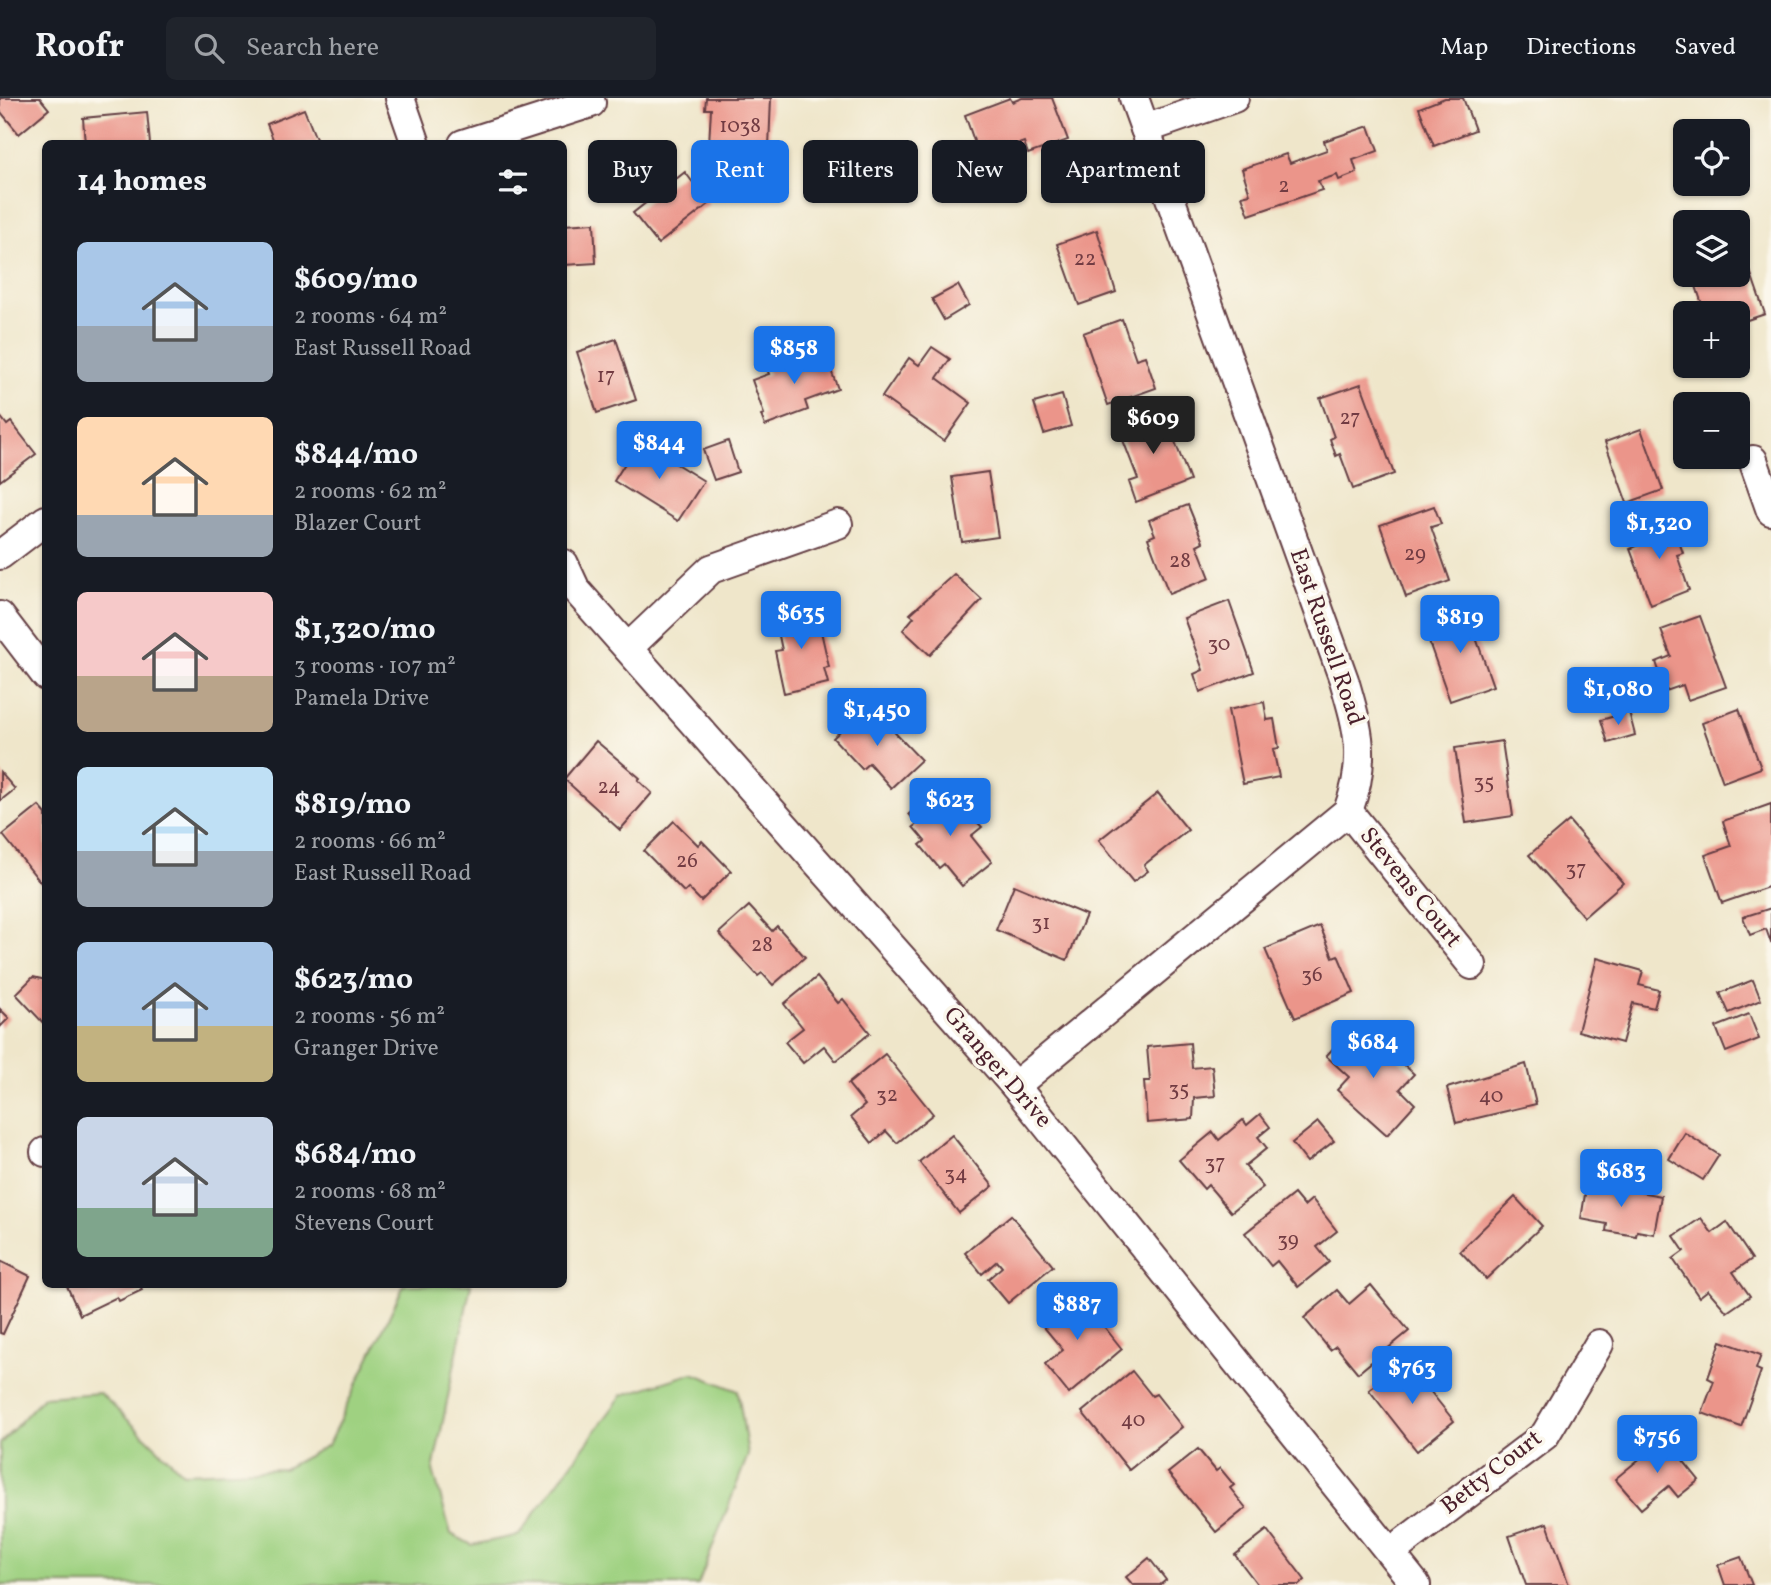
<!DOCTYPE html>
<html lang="en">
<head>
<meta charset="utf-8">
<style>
  :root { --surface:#171b24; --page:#20242c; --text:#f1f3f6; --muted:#9ea1a6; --line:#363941; --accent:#1a73e8 }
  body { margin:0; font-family:Vollkorn,serif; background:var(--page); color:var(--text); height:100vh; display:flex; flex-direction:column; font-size:26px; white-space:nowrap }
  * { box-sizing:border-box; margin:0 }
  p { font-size:23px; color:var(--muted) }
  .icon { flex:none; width:38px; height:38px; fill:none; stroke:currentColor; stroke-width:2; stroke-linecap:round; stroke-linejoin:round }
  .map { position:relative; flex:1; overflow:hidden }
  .panel { position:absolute; left:42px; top:42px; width:525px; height:1148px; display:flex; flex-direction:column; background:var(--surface); border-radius:10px; box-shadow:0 2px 5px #0004 }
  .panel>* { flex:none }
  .guide { position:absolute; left:588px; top:42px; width:665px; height:63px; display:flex; gap:14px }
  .tools { position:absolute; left:1673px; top:21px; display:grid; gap:14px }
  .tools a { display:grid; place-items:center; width:77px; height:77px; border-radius:10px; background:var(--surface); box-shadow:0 2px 5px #0004; font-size:35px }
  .price { position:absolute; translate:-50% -60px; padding:0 16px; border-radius:7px; background:var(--accent); color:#fff; font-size:23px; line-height:46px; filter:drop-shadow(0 2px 4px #0008) }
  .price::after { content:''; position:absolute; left:50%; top:42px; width:21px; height:16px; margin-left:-10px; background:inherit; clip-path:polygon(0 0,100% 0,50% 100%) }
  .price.current { background:#222; color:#fff }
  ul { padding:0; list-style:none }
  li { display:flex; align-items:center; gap:21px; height:175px; padding:0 35px }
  li span { display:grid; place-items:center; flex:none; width:196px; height:140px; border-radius:10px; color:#555 }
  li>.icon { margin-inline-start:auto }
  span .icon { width:84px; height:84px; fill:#fffc; stroke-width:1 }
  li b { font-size:30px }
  h2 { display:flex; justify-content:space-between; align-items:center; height:84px; padding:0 35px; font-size:30px }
  .chip { padding:0 24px; border-radius:10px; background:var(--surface); box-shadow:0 2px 5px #0004; font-size:24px; line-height:63px }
  .chip.current { background:var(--accent); color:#fff }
  header { display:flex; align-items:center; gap:42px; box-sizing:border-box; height:98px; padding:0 35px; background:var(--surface); border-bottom:2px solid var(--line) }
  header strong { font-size:33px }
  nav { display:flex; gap:38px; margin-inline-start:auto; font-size:24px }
  .search { width:490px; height:63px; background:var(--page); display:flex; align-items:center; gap:18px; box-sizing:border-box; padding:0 24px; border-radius:10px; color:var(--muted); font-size:26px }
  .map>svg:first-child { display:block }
</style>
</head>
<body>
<header>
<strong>Roofr</strong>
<div class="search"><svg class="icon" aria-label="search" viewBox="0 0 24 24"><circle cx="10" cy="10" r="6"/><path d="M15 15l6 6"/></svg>Search here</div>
<nav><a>Map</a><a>Directions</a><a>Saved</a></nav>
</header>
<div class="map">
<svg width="1771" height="1487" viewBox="0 0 1771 1487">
  <rect width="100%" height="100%" fill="#fbf7ec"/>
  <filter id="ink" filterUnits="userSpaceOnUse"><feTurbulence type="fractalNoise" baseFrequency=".0143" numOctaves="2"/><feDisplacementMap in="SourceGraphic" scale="14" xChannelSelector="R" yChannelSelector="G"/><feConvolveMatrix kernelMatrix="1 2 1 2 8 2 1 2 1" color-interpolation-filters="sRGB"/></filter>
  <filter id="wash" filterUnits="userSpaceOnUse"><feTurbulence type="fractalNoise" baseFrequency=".00686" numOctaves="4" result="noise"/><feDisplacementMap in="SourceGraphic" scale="28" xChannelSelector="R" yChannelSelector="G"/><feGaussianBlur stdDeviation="1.57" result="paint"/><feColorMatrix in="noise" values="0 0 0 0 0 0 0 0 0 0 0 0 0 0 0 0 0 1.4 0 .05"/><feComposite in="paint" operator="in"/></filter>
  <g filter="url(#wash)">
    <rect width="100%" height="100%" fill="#efe6ca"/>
    <polygon fill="#9fd181" stroke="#747856" stroke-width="2" points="471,1186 433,1372 451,1436 472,1447 519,1437 622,1297 693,1275 738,1293 748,1357 698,1487 0,1487 0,1346 43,1299 100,1295 183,1375 284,1371 328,1347 404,1187"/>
    <g id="blocks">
      <g fill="#eb958a">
        <polygon points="0,0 40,0 49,11 19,36 0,13"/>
        <polygon points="706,0 771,0 769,49 709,46 711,11 705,11"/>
        <polygon points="1010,0 1012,4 1022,0 1052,0 1068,42 1028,56 1024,44 980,60 965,17"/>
        <polygon points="1445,0 1463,0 1475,32 1434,48 1419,10"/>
        <polygon points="304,11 318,46 275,46 267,26"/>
        <polygon points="147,14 150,46 85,46 83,20"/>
        <polygon points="1369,28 1378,53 1353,62 1357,75 1339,82 1337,77 1318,83 1322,92 1249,117 1242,98 1250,96 1242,71 1286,56 1290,65 1327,52 1324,43"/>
        <polygon points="685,74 709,106 658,146 633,115"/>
        <polygon points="594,125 596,165 564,167 564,127"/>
        <polygon points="1097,132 1116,194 1079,207 1057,146"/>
        <polygon points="1747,164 1765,216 1738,225 1738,215 1705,215 1695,185 1709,177 1738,177 1738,167"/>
        <polygon points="958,187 969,207 944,222 932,201"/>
        <polygon points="1122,221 1136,261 1145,258 1156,290 1108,307 1083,235"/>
        <polygon points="616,241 636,302 597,315 577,254"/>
        <polygon points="932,249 950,261 937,280 971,305 944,343 882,299 909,260 919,267"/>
        <polygon points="823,251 838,291 805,303 808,312 765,328 761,317 764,316 752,282 769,276 767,271"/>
        <polygon points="1361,286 1394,376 1353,391 1340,356 1336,358 1330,341 1334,339 1320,300"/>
        <polygon points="1062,297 1071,328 1044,336 1034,305"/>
        <polygon points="1163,312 1190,383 1136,404 1129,384 1138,381 1118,329"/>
        <polygon points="0,318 7,327 11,324 36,356 0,383"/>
        <polygon points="1641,331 1663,392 1627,405 1605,344"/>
        <polygon points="639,343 704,383 678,423 614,383"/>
        <polygon points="728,343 738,374 714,382 703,352"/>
        <polygon points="988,374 998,439 962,444 952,379"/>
        <polygon points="1188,407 1203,444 1197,447 1210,480 1169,496 1148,440 1155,437 1149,422"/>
        <polygon points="1434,408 1441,426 1431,429 1450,483 1406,499 1380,427"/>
        <polygon points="1670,419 1683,455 1677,457 1689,492 1651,507 1630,451 1637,448 1631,433"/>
        <polygon points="954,476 982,502 930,557 903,532 914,519 910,516"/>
        <polygon points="1229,503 1254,574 1200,594 1194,576 1203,572 1184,520"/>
        <polygon points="816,511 829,569 824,570 828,585 784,595 775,553 782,552 775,519"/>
        <polygon points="1478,512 1484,530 1474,534 1493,588 1450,603 1424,530"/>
        <polygon points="1700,518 1726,589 1688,602 1683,587 1666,593 1656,564 1671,558 1661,532"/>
        <polygon points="1264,604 1267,622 1274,621 1279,650 1273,651 1279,679 1243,686 1228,612"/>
        <polygon points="864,611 876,624 881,620 921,662 891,690 869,665 862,671 833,640"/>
        <polygon points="1739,611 1761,670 1723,684 1702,625"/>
        <polygon points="1629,614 1635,637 1608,645 1601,622"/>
        <polygon points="596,643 640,680 638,682 652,695 620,732 564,681"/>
        <polygon points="1502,643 1513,718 1466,725 1455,650"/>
        <polygon points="0,674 15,691 0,703"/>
        <polygon points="1158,695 1188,732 1144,767 1148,773 1133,784 1099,742"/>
        <polygon points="930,698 939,709 952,698 982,729 971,738 992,764 962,788 944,766 939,770 920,747 925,743 913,729 917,726 909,716"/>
        <polygon points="1771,706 1771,788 1722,805 1705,757 1731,748 1723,723"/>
        <polygon points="39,708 46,716 46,783 42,786 3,737"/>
        <polygon points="674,723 698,747 702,743 731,773 701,803 688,790 684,794 644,753"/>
        <polygon points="1569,723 1623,785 1584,819 1529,757"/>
        <polygon points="1014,787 1086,817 1067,862 996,832"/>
        <polygon points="749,808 772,833 777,828 805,859 773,887 762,875 758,878 719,835"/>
        <polygon points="1771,810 1771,845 1766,831 1750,837 1743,819"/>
        <polygon points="1320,828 1333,859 1338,857 1354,895 1295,920 1265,851"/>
        <polygon points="1597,860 1643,873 1639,887 1659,892 1654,910 1633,905 1622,945 1578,933"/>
        <polygon points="33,879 46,882 46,928 16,896"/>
        <polygon points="817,879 838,905 843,901 870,935 836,963 824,948 803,965 785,944 803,930 784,906"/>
        <polygon points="1753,882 1761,902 1729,915 1720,895"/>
        <polygon points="0,911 9,920 0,929"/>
        <polygon points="1749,916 1759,941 1726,954 1716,929"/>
        <polygon points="1354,928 1380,952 1384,948 1414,976 1400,991 1415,1006 1387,1037 1337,992 1349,979 1326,958"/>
        <polygon points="1190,945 1192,970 1212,968 1215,998 1194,1000 1193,1021 1147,1025 1144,983 1150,983 1147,949"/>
        <polygon points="885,956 933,1016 897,1045 886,1033 872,1045 851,1019 865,1007 848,986"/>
        <polygon points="1526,966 1536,1006 1456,1025 1447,990"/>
        <polygon points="1260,1016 1270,1029 1258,1039 1267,1050 1245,1068 1263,1089 1231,1114 1208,1087 1204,1091 1179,1062 1213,1034 1219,1042 1243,1022 1247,1027"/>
        <polygon points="1318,1024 1334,1043 1307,1064 1292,1045"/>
        <polygon points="1685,1035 1719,1057 1703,1082 1669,1061"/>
        <polygon points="952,1037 993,1088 959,1115 919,1064"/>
        <polygon points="1587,1084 1661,1098 1654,1136 1637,1133 1636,1138 1606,1133 1607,1126 1581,1121"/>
        <polygon points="1294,1096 1304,1108 1312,1101 1337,1133 1317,1149 1329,1164 1298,1189 1277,1163 1271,1168 1245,1135"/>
        <polygon points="1515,1099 1542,1128 1486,1181 1460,1153"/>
        <polygon points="1011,1117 1053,1168 1008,1205 988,1181 1002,1169 997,1163 982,1176 965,1155"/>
        <polygon points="1701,1120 1712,1135 1727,1124 1752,1161 1733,1174 1750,1198 1727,1214 1708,1192 1699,1199 1673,1161 1684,1153 1674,1138"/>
        <polygon points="0,1163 30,1178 3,1236 0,1235"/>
        <polygon points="66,1186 140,1186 142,1192 119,1203 117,1199 80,1217"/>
        <polygon points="1371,1187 1409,1233 1358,1275 1336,1248 1330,1252 1304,1220 1337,1192 1349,1206"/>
        <polygon points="1075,1192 1122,1251 1069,1296 1045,1266 1063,1252 1038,1222"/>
        <polygon points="1721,1243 1761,1257 1756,1271 1761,1273 1741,1329 1702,1315 1714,1283 1708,1280"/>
        <polygon points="1406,1263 1454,1323 1417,1353 1369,1292"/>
        <polygon points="1132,1273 1152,1298 1156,1296 1182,1329 1129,1372 1082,1314"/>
        <polygon points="1665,1340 1699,1382 1678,1399 1669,1388 1641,1411 1615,1381"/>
        <polygon points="1198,1351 1216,1373 1220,1370 1234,1387 1230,1390 1246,1410 1216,1434 1168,1375"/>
        <polygon points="1547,1425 1569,1487 1526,1487 1509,1438"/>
        <polygon points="1267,1432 1305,1482 1299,1487 1258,1487 1235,1457"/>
        <polygon points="1741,1459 1752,1487 1725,1487 1718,1467"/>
        <polygon points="1149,1460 1166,1482 1160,1487 1133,1487 1126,1479"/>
      </g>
    </g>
  </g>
  <g filter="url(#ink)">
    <use href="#blocks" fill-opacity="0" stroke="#633d43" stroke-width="2"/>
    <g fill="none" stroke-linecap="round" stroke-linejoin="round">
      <defs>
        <g id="minor">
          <polyline points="400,0 416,46"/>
          <polyline points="1145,31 1234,0"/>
          <polyline points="463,46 591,5"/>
          <polyline points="1753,362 1771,413"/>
          <polyline points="0,457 46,422"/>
          <polyline points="564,466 576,492 1015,988 1416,1487"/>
          <polyline points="0,518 46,578"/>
          <polyline points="628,550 711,471 838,426"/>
          <polyline points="1348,713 1472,867"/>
          <path d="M 1015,988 L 1348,713 C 1367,662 1359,633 1344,582 L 1134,0"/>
          <polyline points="45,1054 46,1054"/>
          <polyline points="1391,1454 1545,1337 1599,1246"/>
        </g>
      </defs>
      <use href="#minor" stroke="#633d43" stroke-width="32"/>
      <use href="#minor" stroke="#fff" stroke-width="28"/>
    </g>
  </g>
  <g text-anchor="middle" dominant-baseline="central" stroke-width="7" stroke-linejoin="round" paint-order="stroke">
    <g font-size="21" fill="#723c43">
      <text x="740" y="28">1038</text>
      <text x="1284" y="88">2</text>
      <text x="1085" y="161">22</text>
      <text x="606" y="278">17</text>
      <text x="1350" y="320">27</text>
      <text x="1415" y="456">29</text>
      <text x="1180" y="463">28</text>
      <text x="1219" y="546">30</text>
      <text x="1484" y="684">35</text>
      <text x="609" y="689">24</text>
      <text x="687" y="763">26</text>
      <text x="1576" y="771">37</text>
      <text x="1041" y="825">31</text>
      <text x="762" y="847">28</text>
      <text x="1312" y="877">36</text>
      <text x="1179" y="991">35</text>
      <text x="887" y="997">32</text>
      <text x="1491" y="998">40</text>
      <text x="1215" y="1065">37</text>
      <text x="956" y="1076">34</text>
      <text x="1288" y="1142">39</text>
      <text x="1133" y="1322">40</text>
    </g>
    <g font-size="24" fill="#4a1f2b" stroke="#fbf7ec">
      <text transform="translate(1326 539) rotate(71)">East Russell Road</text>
      <text transform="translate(1410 790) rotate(51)">Stevens Court</text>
      <text transform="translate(997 970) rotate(49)">Granger Drive</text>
      <text transform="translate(1492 1375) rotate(-38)">Betty Court</text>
    </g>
  </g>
</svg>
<div class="tools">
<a><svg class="icon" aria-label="locate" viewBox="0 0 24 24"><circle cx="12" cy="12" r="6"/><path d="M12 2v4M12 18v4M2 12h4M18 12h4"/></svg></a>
<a><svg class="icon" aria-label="layers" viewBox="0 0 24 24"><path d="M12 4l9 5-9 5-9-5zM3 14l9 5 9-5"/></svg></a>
<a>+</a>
<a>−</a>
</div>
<b class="price" style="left:794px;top:288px">$858</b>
<b class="price current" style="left:1153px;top:358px">$609</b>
<b class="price" style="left:659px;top:383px">$844</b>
<b class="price" style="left:1659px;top:463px">$1,320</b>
<b class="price" style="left:801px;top:553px">$635</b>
<b class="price" style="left:1460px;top:557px">$819</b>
<b class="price" style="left:1618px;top:629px">$1,080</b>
<b class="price" style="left:877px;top:650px">$1,450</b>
<b class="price" style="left:950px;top:740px">$623</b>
<b class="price" style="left:1373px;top:982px">$684</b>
<b class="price" style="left:1621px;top:1111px">$683</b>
<b class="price" style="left:1077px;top:1244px">$887</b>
<b class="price" style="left:1412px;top:1308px">$763</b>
<b class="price" style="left:1657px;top:1377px">$756</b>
<div class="guide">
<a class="chip">Buy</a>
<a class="chip current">Rent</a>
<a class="chip">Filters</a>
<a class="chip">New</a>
<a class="chip">Apartment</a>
</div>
<section class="panel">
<h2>14 homes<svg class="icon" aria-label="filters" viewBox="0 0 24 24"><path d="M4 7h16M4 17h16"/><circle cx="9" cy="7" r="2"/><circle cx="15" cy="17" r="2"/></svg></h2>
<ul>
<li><span style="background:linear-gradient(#a9c7e8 60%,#9aa5b1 0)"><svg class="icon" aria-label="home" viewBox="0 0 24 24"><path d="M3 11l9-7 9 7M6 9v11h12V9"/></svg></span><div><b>$609/mo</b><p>2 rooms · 64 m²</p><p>East Russell Road</p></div></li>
<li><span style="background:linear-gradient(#ffd9b3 70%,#9aa5b1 0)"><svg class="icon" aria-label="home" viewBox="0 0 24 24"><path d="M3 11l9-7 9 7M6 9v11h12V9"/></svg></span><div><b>$844/mo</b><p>2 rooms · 62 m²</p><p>Blazer Court</p></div></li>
<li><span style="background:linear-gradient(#f6c9c9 60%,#b9a48a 0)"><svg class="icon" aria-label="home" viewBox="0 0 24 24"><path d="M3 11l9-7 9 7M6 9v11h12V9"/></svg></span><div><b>$1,320/mo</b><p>3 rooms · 107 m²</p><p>Pamela Drive</p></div></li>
<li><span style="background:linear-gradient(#bfe0f5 60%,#9aa5b1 0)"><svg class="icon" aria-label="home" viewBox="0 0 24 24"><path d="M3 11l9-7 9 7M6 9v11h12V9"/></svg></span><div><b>$819/mo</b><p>2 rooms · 66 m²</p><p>East Russell Road</p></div></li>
<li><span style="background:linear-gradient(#a9c7e8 60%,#c2b280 0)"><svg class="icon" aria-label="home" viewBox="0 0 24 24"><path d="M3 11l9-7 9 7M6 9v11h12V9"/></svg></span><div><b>$623/mo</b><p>2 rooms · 56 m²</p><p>Granger Drive</p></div></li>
<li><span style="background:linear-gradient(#c9d6e8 65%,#7fa58c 0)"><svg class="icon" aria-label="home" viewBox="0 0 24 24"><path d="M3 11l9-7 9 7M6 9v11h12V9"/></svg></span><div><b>$684/mo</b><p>2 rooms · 68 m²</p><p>Stevens Court</p></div></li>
</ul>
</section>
</div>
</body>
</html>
